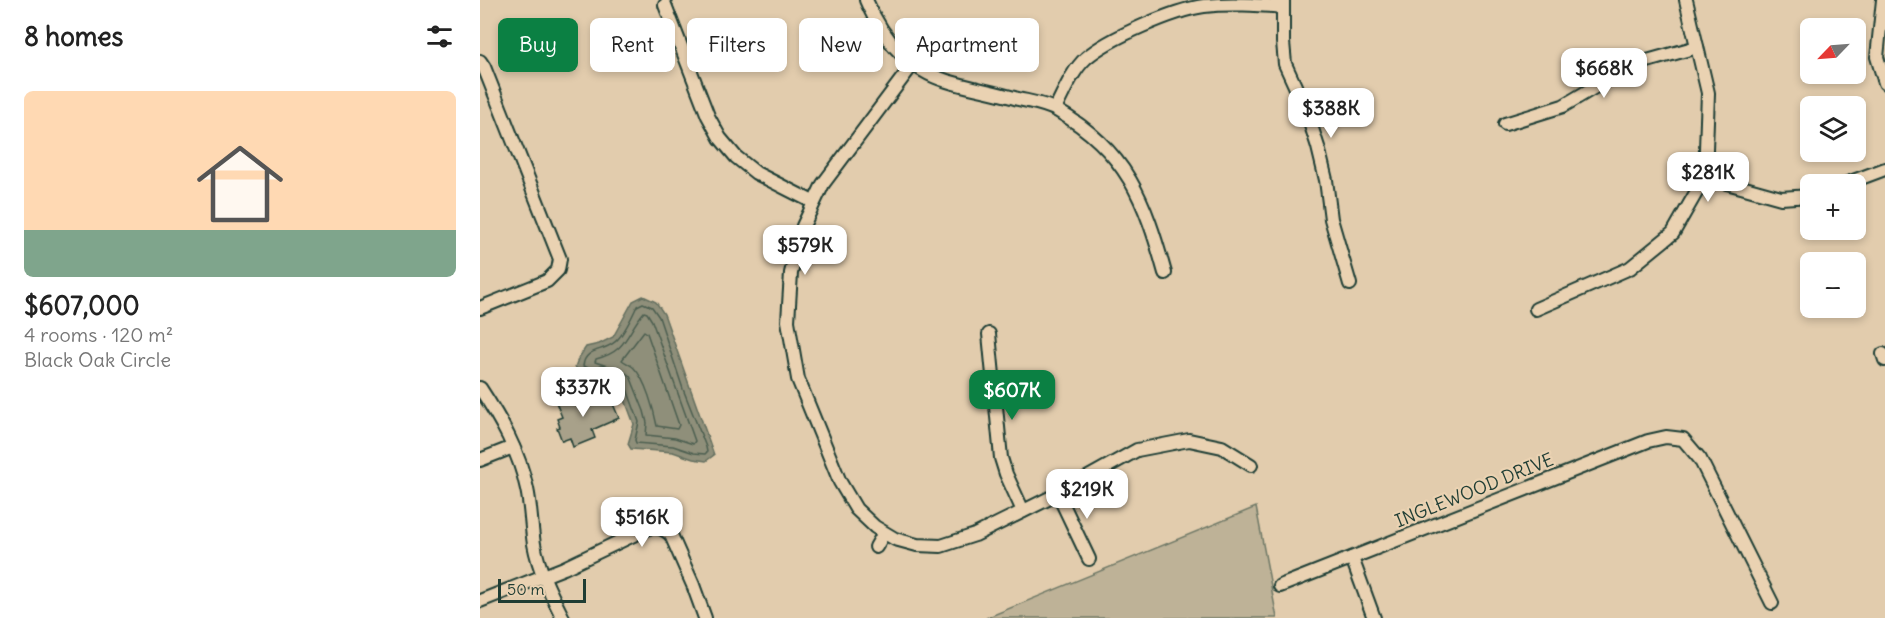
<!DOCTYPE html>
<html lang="en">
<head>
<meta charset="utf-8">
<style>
  :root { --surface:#fff; --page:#f2f2f2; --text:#222; --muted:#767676; --line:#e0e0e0; --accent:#0b8043 }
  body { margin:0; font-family:Delius,sans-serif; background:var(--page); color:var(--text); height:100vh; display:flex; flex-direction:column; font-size:22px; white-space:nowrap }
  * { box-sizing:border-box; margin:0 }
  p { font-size:20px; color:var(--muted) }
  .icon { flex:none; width:33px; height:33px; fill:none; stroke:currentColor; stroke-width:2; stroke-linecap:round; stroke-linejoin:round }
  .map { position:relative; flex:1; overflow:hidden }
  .sheet { display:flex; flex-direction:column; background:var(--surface); width:480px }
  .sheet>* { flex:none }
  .hud { position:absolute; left:18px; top:18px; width:570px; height:54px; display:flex; gap:12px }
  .needle { width:39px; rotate:245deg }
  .fabs { position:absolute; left:1320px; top:18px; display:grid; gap:12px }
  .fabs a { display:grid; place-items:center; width:66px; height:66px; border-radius:9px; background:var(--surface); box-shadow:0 3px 9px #0003; font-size:30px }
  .scale { position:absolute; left:18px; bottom:15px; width:88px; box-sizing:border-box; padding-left:6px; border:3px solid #1f3d34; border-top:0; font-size:16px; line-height:21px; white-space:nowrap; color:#1f3d34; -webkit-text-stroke:4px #ead2b2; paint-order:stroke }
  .price { position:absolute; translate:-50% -51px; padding:0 14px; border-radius:12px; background:#fff; color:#222; font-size:20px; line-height:39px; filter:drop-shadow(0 2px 3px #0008) }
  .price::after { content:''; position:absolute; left:50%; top:36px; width:18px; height:14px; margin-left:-9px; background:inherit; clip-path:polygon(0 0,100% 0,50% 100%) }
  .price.selected { background:var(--accent); color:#fff }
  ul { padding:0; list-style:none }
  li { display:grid; align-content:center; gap:12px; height:318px; padding:0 24px }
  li+li { border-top:2px solid var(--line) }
  li span { display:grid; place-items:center; height:186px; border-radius:9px; color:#555 }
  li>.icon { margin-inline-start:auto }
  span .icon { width:108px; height:108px; fill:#fffc; stroke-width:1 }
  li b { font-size:26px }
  h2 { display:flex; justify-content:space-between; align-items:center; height:72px; padding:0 24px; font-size:26px }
  .pill { padding:0 21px; border-radius:9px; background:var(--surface); box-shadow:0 3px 9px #0003; font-size:21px; line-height:54px }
  .pill.selected { background:var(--accent); color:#fff }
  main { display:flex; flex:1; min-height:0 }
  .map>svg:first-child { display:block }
</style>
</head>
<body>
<main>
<section class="sheet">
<h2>8 homes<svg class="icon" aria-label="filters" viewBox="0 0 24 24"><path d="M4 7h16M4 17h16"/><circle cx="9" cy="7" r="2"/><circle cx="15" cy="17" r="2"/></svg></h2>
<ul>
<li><span style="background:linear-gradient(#ffd9b3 75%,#7fa58c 0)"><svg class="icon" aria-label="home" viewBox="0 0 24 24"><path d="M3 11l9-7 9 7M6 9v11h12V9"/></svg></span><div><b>$607,000</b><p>4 rooms · 120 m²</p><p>Black Oak Circle</p></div></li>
</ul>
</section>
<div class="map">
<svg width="1405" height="618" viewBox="0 0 1405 618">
  <rect width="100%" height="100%" fill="#e2ccad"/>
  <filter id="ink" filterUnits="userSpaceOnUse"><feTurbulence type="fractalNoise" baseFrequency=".0167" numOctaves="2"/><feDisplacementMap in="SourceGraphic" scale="12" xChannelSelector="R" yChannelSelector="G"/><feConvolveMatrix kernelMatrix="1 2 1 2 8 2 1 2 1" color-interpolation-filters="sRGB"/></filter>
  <g filter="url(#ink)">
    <polygon fill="#beb297" stroke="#6e7866" stroke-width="1.5" points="776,507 797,618 506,618"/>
    <polygon fill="#8f8f7a" stroke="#626e5e" stroke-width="1.5" points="163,296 176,302 184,314 234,455 226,461 213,459 193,452 151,449 148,444 154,424 139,384 99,372 95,367 98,359 106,347 119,344 133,337 153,301"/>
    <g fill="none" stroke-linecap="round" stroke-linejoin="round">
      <g stroke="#4c5e50" stroke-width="1.5">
        <path d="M 163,303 L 172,307 L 179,317 L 203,389 L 226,447 L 227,452 L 225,454 L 214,453 L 193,446 L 156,443 L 155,440 L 159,422 L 144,381 L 103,366 C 105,346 127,353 138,339 C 146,330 152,317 157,306 Z"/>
        <path d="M 164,312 L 167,313 L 172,321 L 215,441 L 213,444 L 195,438 L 166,435 L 167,423 L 164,411 L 150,376 L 143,371 L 115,362 L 116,359 C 148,351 146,333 164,312 Z"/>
        <path d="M 164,331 L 167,333 L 199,425 L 197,429 L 177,426 C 174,411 166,380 154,368 C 151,365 146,363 142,360 Z"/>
      </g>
    </g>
    <polygon fill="#a8a18a" stroke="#1f3d34" stroke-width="1.5" points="96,392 103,408 130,397 139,418 112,430 115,438 93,447 90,438 82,441 77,428 80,427 77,419 82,417 75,400"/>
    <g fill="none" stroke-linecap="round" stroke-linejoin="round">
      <defs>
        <g id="minor">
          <path d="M 386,0 C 402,37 427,69 467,81 C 490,88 515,92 538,99 C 551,102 566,104 578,111 C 647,151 665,201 685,273"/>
          <polyline points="803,0 803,42 805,64 826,110 838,147 846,180 851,219 870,284"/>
          <polyline points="1403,0 1397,57 1405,83"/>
          <polyline points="185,5 228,116 240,138 256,157 276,173 333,202"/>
          <polyline points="0,61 4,67 80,259 78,270 67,281 0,308"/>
          <polyline points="433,64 343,184 323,226 311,273 308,321 318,379 360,482 376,509 395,527 415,539 437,545 461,546 495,535 578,494 657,450 709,440 742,447 771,465"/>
          <path d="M 575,109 C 584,92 592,71 606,58 C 629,38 694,10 724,6 C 750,3 777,5 803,7"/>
          <polyline points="1025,124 1083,106 1135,75 1160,63 1217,47"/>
          <polyline points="1225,177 1301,198 1330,196"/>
          <polyline points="1365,184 1405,169"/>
          <polyline points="1056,309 1150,268 1193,233 1225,177 1228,93 1206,0"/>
          <polyline points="509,334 521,458 526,474 543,511"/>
          <polyline points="1403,354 1405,360"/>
          <path d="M 0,388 C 21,420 39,451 47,489 C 51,507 51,526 54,544 C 59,571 71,594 83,618"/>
          <polyline points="0,460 33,447"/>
          <polyline points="578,494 609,559"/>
          <polyline points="396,547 404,533"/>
          <polyline points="872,558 894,618"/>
          <polyline points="800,586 1168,441 1186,437 1203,439 1220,459 1292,603"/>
          <path d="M 0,601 L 84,568 L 168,528 C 178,526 183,528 191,535 L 213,585 L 225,618"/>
        </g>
      </defs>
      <use href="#minor" stroke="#1f3d34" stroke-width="16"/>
      <use href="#minor" stroke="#ead2b2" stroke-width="12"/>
    </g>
  </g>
  <g text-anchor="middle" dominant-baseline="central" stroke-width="4.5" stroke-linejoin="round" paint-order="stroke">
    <g font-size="18" fill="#1f3d34" stroke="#ead2b2">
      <text transform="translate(994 490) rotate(-22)">INGLEWOOD DRIVE</text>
    </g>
  </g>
</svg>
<div class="fabs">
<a><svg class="needle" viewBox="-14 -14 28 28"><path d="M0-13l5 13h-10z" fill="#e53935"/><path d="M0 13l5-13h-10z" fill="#767676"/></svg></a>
<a><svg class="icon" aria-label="layers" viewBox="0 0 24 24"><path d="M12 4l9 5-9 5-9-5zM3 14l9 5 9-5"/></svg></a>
<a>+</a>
<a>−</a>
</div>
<div class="scale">50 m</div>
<b class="price" style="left:1124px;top:99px">$668K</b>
<b class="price" style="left:851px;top:139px">$388K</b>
<b class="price" style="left:1228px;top:203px">$281K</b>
<b class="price" style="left:325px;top:276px">$579K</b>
<b class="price" style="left:103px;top:418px">$337K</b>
<b class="price selected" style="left:532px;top:421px">$607K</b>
<b class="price" style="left:607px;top:520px">$219K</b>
<b class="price" style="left:162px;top:548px">$516K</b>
<div class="hud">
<a class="pill selected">Buy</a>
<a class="pill">Rent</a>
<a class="pill">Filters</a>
<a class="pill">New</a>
<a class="pill">Apartment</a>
</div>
</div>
</main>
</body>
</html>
